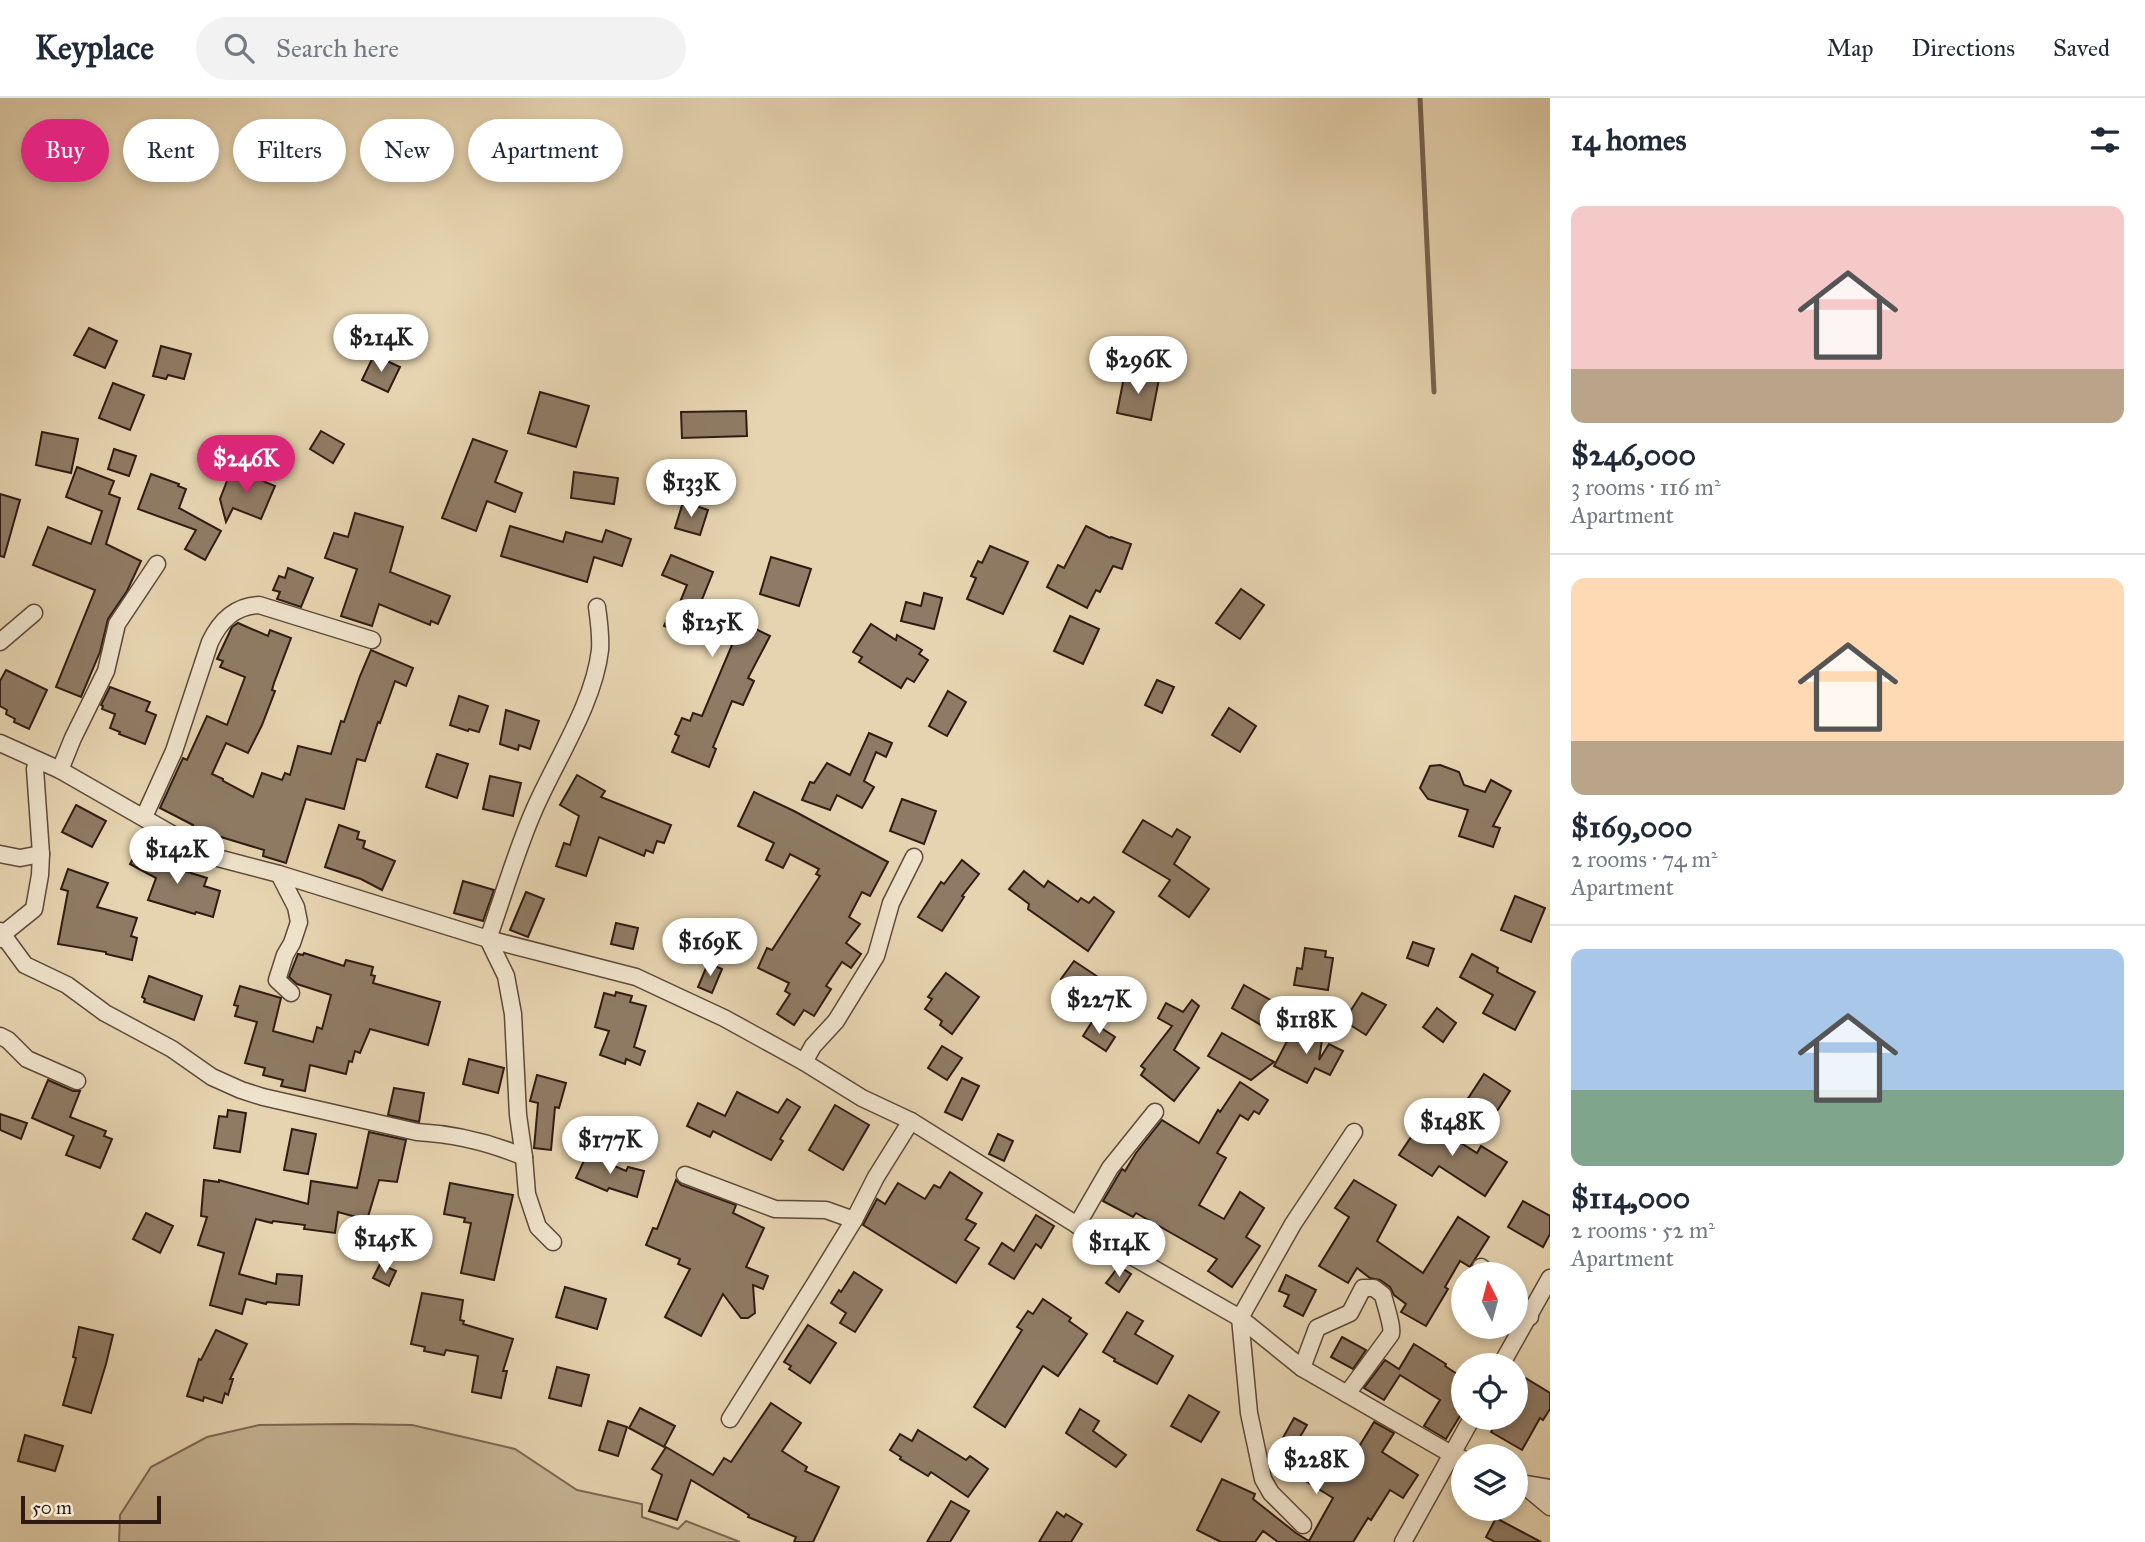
<!DOCTYPE html>
<html lang="en">
<head>
<meta charset="utf-8">
<style>
  :root { --surface:#fff; --page:#f2f2f3; --text:#1f2937; --muted:#747a83; --line:#e0e1e3; --accent:#db2777 }
  body { margin:0; font-family:"IM FELL Great Primer",serif; background:var(--page); color:var(--text); height:100vh; display:flex; flex-direction:column; font-size:26px; white-space:nowrap }
  * { box-sizing:border-box; margin:0 }
  p { font-size:23px; color:var(--muted) }
  .icon { flex:none; width:38px; height:38px; fill:none; stroke:currentColor; stroke-width:2; stroke-linecap:round; stroke-linejoin:round }
  .map { position:relative; flex:1; overflow:hidden }
  .drawer { display:flex; flex-direction:column; background:var(--surface); width:595px }
  .drawer>* { flex:none }
  .hud { position:absolute; left:21px; top:21px; width:665px; height:63px; display:flex; gap:14px }
  .needle { width:46px; rotate:354deg }
  .controls { position:absolute; left:1451px; top:1164px; display:grid; gap:14px }
  .controls a { display:grid; place-items:center; width:77px; height:77px; border-radius:50%; background:var(--surface); box-shadow:0 4px 10px #0003; font-size:35px }
  .scale { position:absolute; left:21px; bottom:18px; width:140px; box-sizing:border-box; padding-left:7px; border:4px solid #301b13; border-top:0; font-size:19px; line-height:24px; white-space:nowrap; color:#301b13; -webkit-text-stroke:5px #efe3cc; paint-order:stroke }
  .price { position:absolute; translate:-50% -60px; padding:0 16px; border-radius:24px; background:#fff; color:#222; font-size:23px; line-height:46px; filter:drop-shadow(0 2px 4px #0008) }
  .price::after { content:''; position:absolute; left:50%; top:42px; width:21px; height:16px; margin-left:-10px; background:inherit; clip-path:polygon(0 0,100% 0,50% 100%) }
  .price.current { background:var(--accent); color:#fff }
  ul { padding:0; list-style:none }
  li { display:grid; align-content:center; gap:14px; height:371px; padding:0 21px }
  li+li { border-top:2px solid var(--line) }
  li span { display:grid; place-items:center; height:217px; border-radius:14px; color:#555 }
  li>.icon { margin-inline-start:auto }
  span .icon { width:126px; height:126px; fill:#fffc; stroke-width:1 }
  li b { font-size:30px }
  h2 { display:flex; justify-content:space-between; align-items:center; height:84px; padding:0 21px; font-size:30px }
  .chip { padding:0 24px; border-radius:32px; background:var(--surface); box-shadow:0 4px 10px #0003; font-size:24px; line-height:63px }
  .chip.current { background:var(--accent); color:#fff }
  header { display:flex; align-items:center; gap:42px; box-sizing:border-box; height:98px; padding:0 35px; background:var(--surface); border-bottom:2px solid var(--line) }
  header strong { font-size:33px }
  nav { display:flex; gap:38px; margin-inline-start:auto; font-size:24px }
  .search { width:490px; height:63px; background:var(--page); display:flex; align-items:center; gap:18px; box-sizing:border-box; padding:0 24px; border-radius:38px; color:var(--muted); font-size:26px }
  main { display:flex; flex:1; min-height:0 }
  .map>svg:first-child { display:block }
</style>
</head>
<body>
<header>
<strong>Keyplace</strong>
<div class="search"><svg class="icon" aria-label="search" viewBox="0 0 24 24"><circle cx="10" cy="10" r="6"/><path d="M15 15l6 6"/></svg>Search here</div>
<nav><a>Map</a><a>Directions</a><a>Saved</a></nav>
</header>
<main>
<div class="map">
<svg width="1550" height="1444" viewBox="0 0 1550 1444">
  <rect width="100%" height="100%" fill="#e6d4b0"/>
  <filter id="stains"><feTurbulence type="fractalNoise" baseFrequency=".00286" numOctaves="4"/><feColorMatrix values="0 0 0 0 .2 0 0 0 0 .09 0 0 0 0 .02 0 0 0 .5 -.17"/></filter>
  <radialGradient id="worn" r=".72"><stop offset=".6" stop-color="#630" stop-opacity="0"/><stop offset="1" stop-color="#630" stop-opacity=".3"/></radialGradient>
  <polygon fill="#c7b595" stroke="#7c6854" stroke-width="2" points="350,1326 412,1327 515,1351 577,1392 642,1406 642,1419 678,1431 686,1423 740,1444 119,1444 120,1417 151,1369 207,1339 259,1327"/>
  <g fill="none" stroke-linecap="round" stroke-linejoin="round">
    <polyline stroke="#786451" stroke-width="5" points="1420,0 1434,294"/>
  </g>
  <g fill="#8f7b65" stroke="#301b13" stroke-width="2">
    <polygon points="89,230 117,243 105,270 74,257"/>
    <polygon points="161,248 191,256 184,281 168,277 166,281 153,278"/>
    <polygon points="374,257 400,269 388,294 362,282"/>
    <polygon points="1125,274 1159,281 1151,322 1117,315"/>
    <polygon points="113,285 144,297 130,332 99,320"/>
    <polygon points="540,294 589,308 576,349 528,335"/>
    <polygon points="746,313 747,338 682,340 681,314"/>
    <polygon points="321,333 344,346 333,365 310,351"/>
    <polygon points="42,334 78,341 71,375 36,367"/>
    <polygon points="473,341 507,353 495,384 522,395 515,414 487,403 476,433 442,420"/>
    <polygon points="114,351 136,358 129,378 108,371"/>
    <polygon points="77,369 114,383 109,396 120,400 106,446 141,463 127,493 108,521 100,554 81,599 56,589 95,492 33,467 48,429 91,446 102,413 66,399"/>
    <polygon points="232,370 275,388 261,421 233,410 226,424 220,401"/>
    <polygon points="574,374 618,380 614,406 571,400"/>
    <polygon points="151,376 179,386 178,388 186,391 179,410 221,433 205,462 185,451 196,432 138,411"/>
    <polygon points="0,396 20,402 4,459 0,458"/>
    <polygon points="683,404 708,412 700,437 675,430"/>
    <polygon points="355,415 403,429 390,474 450,498 438,526 431,523 430,527 379,506 372,528 341,518 357,471 325,460 334,435 348,439"/>
    <polygon points="510,428 563,444 566,434 602,444 606,432 631,441 622,468 594,459 587,484 501,458"/>
    <polygon points="1086,428 1110,440 1111,439 1131,446 1122,471 1113,468 1100,494 1096,492 1087,510 1047,489 1058,467 1064,470"/>
    <polygon points="990,448 1028,464 1003,516 967,501 976,480 971,478 978,463 982,465"/>
    <polygon points="671,457 713,474 701,504 770,538 748,580 754,583 743,607 732,603 713,649 716,651 709,669 672,654 679,638 675,636 682,620 690,623 693,615 702,618 732,547 692,528 688,537 664,528 671,512 676,514 687,487 662,477"/>
    <polygon points="771,459 811,471 799,508 760,496"/>
    <polygon points="288,470 313,480 301,509 277,501 280,494 273,492 279,478 285,480"/>
    <polygon points="1241,491 1264,507 1240,541 1216,525"/>
    <polygon points="924,495 942,500 934,531 901,523 906,504 921,508"/>
    <polygon points="1070,518 1099,531 1083,566 1054,553"/>
    <polygon points="238,525 268,538 270,532 291,540 274,585 272,592 275,593 262,627 248,655 226,645 212,676 223,681 223,683 253,699 262,675 282,682 285,675 290,677 298,648 331,656 341,623 344,624 360,578 371,552 413,570 406,588 395,583 380,625 378,624 365,663 357,661 344,711 306,701 286,765 263,758 264,752 191,730 193,727 160,710 183,660 187,662 207,618 227,627 245,579 220,569 223,563 217,561 232,529"/>
    <polygon points="871,526 896,542 897,537 922,552 919,556 928,562 914,584 907,580 901,590 859,564 862,559 853,554"/>
    <polygon points="6,572 47,592 29,631 14,624 15,621 6,616 7,612 0,608 0,583"/>
    <polygon points="1157,582 1174,589 1162,615 1145,607"/>
    <polygon points="110,589 150,604 146,613 156,617 145,646 119,636 120,634 110,630 115,616 102,611 103,608 101,607"/>
    <polygon points="948,593 966,604 947,638 929,628"/>
    <polygon points="459,598 488,608 479,634 469,631 468,633 450,627"/>
    <polygon points="1229,610 1256,628 1240,654 1212,637"/>
    <polygon points="506,612 539,623 530,651 519,647 518,652 500,646"/>
    <polygon points="869,635 892,645 886,659 876,654 864,683 874,689 862,710 837,697 830,712 802,702 810,684 814,685 827,665 850,677"/>
    <polygon points="437,656 468,666 457,700 426,689"/>
    <polygon points="1440,667 1459,674 1464,687 1485,694 1491,682 1511,693 1493,728 1500,730 1493,749 1459,738 1468,712 1428,701 1420,690 1430,668"/>
    <polygon points="577,677 605,693 601,699 671,727 664,745 657,743 653,755 646,752 644,758 599,739 586,778 556,768 564,745 570,747 579,718 560,707"/>
    <polygon points="490,678 521,685 513,718 483,711"/>
    <polygon points="754,694 794,713 888,764 870,798 862,794 849,819 860,826 846,845 861,856 851,870 842,864 826,888 831,891 814,918 804,912 794,927 777,916 790,896 785,893 789,885 758,870 767,850 772,852 820,778 816,776 819,771 790,756 783,770 766,762 774,745 738,728"/>
    <polygon points="902,701 936,713 924,746 890,733"/>
    <polygon points="76,707 106,723 92,749 62,734"/>
    <polygon points="1143,722 1172,739 1177,731 1190,739 1174,766 1209,791 1189,819 1159,798 1170,782 1123,754"/>
    <polygon points="339,727 359,734 357,741 365,743 363,750 395,763 382,792 361,781 325,769"/>
    <polygon points="138,752 179,766 178,771 207,780 204,788 220,793 213,819 196,814 195,816 148,802 156,780 130,766"/>
    <polygon points="962,762 979,776 962,798 964,799 942,833 918,819 941,784 944,786"/>
    <polygon points="68,771 108,785 97,809 137,820 131,838 137,840 132,862 106,856 106,854 58,846 68,793 61,791"/>
    <polygon points="1024,773 1044,789 1048,783 1078,804 1081,800 1089,805 1094,799 1114,814 1088,853 1028,811 1029,806 1009,791"/>
    <polygon points="463,783 494,792 483,823 454,815"/>
    <polygon points="526,794 544,801 528,839 510,832"/>
    <polygon points="1515,798 1545,810 1531,844 1501,832"/>
    <polygon points="616,825 638,830 633,851 611,846"/>
    <polygon points="1413,844 1434,851 1428,868 1407,860"/>
    <polygon points="1305,850 1326,853 1325,859 1333,860 1328,892 1294,887 1297,870 1302,871"/>
    <polygon points="304,855 344,868 346,862 373,869 371,877 375,878 373,885 440,904 428,947 370,931 360,955 355,953 352,964 349,963 346,976 310,967 305,993 281,988 283,982 263,977 265,970 245,965 257,924 235,918 238,908 234,907 240,888 281,900 273,933 313,944 317,929 322,931 331,897 297,886 289,879 298,856 303,857"/>
    <polygon points="1472,856 1498,870 1497,874 1535,894 1515,932 1483,915 1493,897 1460,879"/>
    <polygon points="1074,863 1098,879 1085,898 1061,881"/>
    <polygon points="708,865 722,871 712,895 698,889"/>
    <polygon points="946,875 979,899 952,936 940,927 942,923 925,911 932,901 928,899"/>
    <polygon points="149,878 202,898 194,922 144,904 145,901 142,899"/>
    <polygon points="1244,887 1274,904 1261,927 1232,910"/>
    <polygon points="616,894 632,898 630,904 646,908 634,949 645,953 640,967 626,961 625,966 600,957 609,933 595,929 604,895 615,898"/>
    <polygon points="1362,895 1386,907 1366,937 1344,923"/>
    <polygon points="1192,902 1199,908 1174,952 1199,970 1174,1003 1141,977 1145,971 1141,968 1172,928 1158,920 1166,905 1183,914"/>
    <polygon points="1437,910 1456,925 1443,944 1423,929"/>
    <polygon points="1092,924 1115,939 1106,953 1083,938"/>
    <polygon points="1295,928 1322,942 1319,962 1329,946 1343,953 1330,977 1315,970 1307,985 1274,968"/>
    <polygon points="1222,935 1274,964 1251,982 1208,958"/>
    <polygon points="942,948 962,960 947,982 928,970"/>
    <polygon points="469,961 504,970 498,995 463,986"/>
    <polygon points="1484,976 1510,993 1493,1019 1467,1002"/>
    <polygon points="537,977 566,985 559,1010 555,1009 551,1052 534,1050 538,1005 530,1003"/>
    <polygon points="962,980 979,988 962,1022 945,1014"/>
    <polygon points="48,982 73,993 80,993 70,1019 106,1033 104,1038 112,1041 100,1070 66,1057 74,1038 32,1020"/>
    <polygon points="1240,984 1268,1002 1259,1016 1254,1013 1248,1022 1240,1017 1217,1055 1226,1060 1199,1107 1224,1121 1240,1094 1264,1110 1246,1139 1260,1148 1232,1189 1208,1173 1217,1161 1136,1115 1133,1119 1103,1103 1119,1076 1122,1071 1125,1073 1136,1055 1162,1022 1199,1045 1218,1012 1220,1014"/>
    <polygon points="394,990 424,995 419,1024 388,1017"/>
    <polygon points="737,994 778,1015 787,1001 800,1009 780,1041 783,1043 771,1062 713,1033 710,1039 687,1028 698,1005 725,1018"/>
    <polygon points="835,1007 869,1027 843,1072 809,1052"/>
    <polygon points="228,1012 246,1015 240,1054 214,1050 219,1018 227,1019"/>
    <polygon points="0,1016 27,1025 21,1041 0,1032"/>
    <polygon points="1423,1021 1477,1055 1481,1048 1507,1064 1485,1098 1439,1068 1432,1078 1399,1057"/>
    <polygon points="292,1031 316,1036 308,1076 284,1072"/>
    <polygon points="369,1034 406,1042 397,1084 379,1082 367,1122 338,1114 335,1135 304,1131 305,1127 273,1123 272,1125 256,1121 239,1176 276,1186 277,1176 302,1178 299,1207 267,1204 266,1206 246,1201 242,1216 210,1207 224,1155 198,1147 207,1119 201,1118 204,1082 219,1084 219,1082 308,1106 311,1083 357,1090"/>
    <polygon points="998,1036 1013,1043 1004,1063 989,1056"/>
    <polygon points="587,1056 626,1073 628,1069 644,1073 637,1099 609,1090 607,1093 576,1080"/>
    <polygon points="950,1074 982,1095 966,1121 976,1126 965,1142 979,1150 956,1185 863,1127 877,1101 885,1106 898,1085 925,1101 934,1087 940,1090"/>
    <polygon points="676,1082 681,1087 736,1107 733,1115 764,1130 746,1169 768,1178 763,1191 753,1187 755,1215 748,1220 741,1220 723,1196 701,1238 665,1219 690,1171 678,1166 680,1161 646,1147 653,1130 657,1131"/>
    <polygon points="1354,1082 1396,1107 1377,1143 1423,1175 1458,1119 1489,1139 1470,1169 1460,1163 1445,1189 1448,1191 1426,1228 1401,1214 1406,1206 1394,1197 1390,1189 1380,1182 1370,1180 1357,1170 1348,1185 1319,1168 1349,1119 1335,1110"/>
    <polygon points="450,1085 513,1097 494,1182 461,1175 471,1125 464,1124 465,1120 444,1116"/>
    <polygon points="1523,1103 1550,1118 1550,1136 1543,1149 1508,1129"/>
    <polygon points="146,1115 173,1128 160,1155 133,1141"/>
    <polygon points="1036,1117 1054,1128 1041,1150 1036,1146 1014,1181 989,1166 1002,1145 1014,1153"/>
    <polygon points="380,1166 396,1173 389,1188 373,1180"/>
    <polygon points="1119,1168 1131,1176 1119,1194 1106,1185"/>
    <polygon points="854,1174 882,1192 855,1234 840,1225 846,1215 831,1205 839,1192 841,1194"/>
    <polygon points="1286,1177 1316,1192 1303,1218 1284,1208 1289,1197 1279,1193"/>
    <polygon points="565,1189 606,1201 597,1231 556,1219"/>
    <polygon points="422,1195 463,1202 460,1222 464,1223 463,1226 513,1241 503,1273 507,1273 501,1300 472,1294 478,1258 446,1252 444,1257 424,1253 425,1249 411,1246"/>
    <polygon points="1043,1201 1071,1220 1069,1223 1087,1236 1058,1278 1043,1268 1005,1329 974,1309 1022,1232 1017,1229 1028,1213 1033,1216"/>
    <polygon points="1127,1214 1143,1223 1135,1236 1173,1258 1157,1286 1114,1263 1115,1261 1103,1254"/>
    <polygon points="808,1227 836,1245 810,1285 789,1271 791,1268 784,1264"/>
    <polygon points="79,1229 113,1237 106,1266 91,1315 63,1307 76,1260 73,1259"/>
    <polygon points="216,1232 247,1246 230,1281 233,1281 228,1297 225,1295 222,1305 204,1299 203,1303 187,1298 199,1261 201,1262"/>
    <polygon points="1342,1239 1366,1252 1353,1271 1331,1259"/>
    <polygon points="1414,1246 1446,1266 1445,1268 1463,1280 1463,1313 1446,1341 1424,1328 1440,1302 1400,1277 1384,1302 1364,1290 1385,1262 1399,1271"/>
    <polygon points="557,1269 589,1277 581,1308 549,1300"/>
    <polygon points="1524,1279 1550,1295 1550,1311 1543,1322 1540,1320 1522,1352 1491,1334 1500,1320 1516,1320 1516,1291"/>
    <polygon points="1189,1297 1219,1314 1201,1344 1171,1328"/>
    <polygon points="771,1305 801,1325 782,1353 807,1369 805,1373 839,1389 813,1444 794,1444 796,1439 748,1419 749,1417 691,1382 677,1422 649,1413 662,1377 652,1371 666,1349 713,1377 724,1360 731,1364"/>
    <polygon points="640,1310 675,1328 664,1349 629,1330"/>
    <polygon points="1080,1311 1099,1323 1093,1333 1126,1357 1116,1369 1066,1335"/>
    <polygon points="1294,1320 1307,1327 1293,1351 1280,1345"/>
    <polygon points="608,1323 627,1329 618,1358 599,1352"/>
    <polygon points="1374,1324 1394,1335 1382,1354 1418,1377 1403,1400 1390,1392 1371,1422 1368,1420 1353,1444 1278,1444 1263,1433 1255,1444 1221,1444 1197,1432 1222,1381 1255,1396 1253,1401 1296,1435 1309,1443 1333,1400 1288,1372 1303,1348 1326,1363 1331,1353 1349,1365"/>
    <polygon points="918,1332 966,1362 970,1358 988,1371 968,1399 931,1374 928,1378 900,1361 901,1359 890,1352 900,1336 912,1343"/>
    <polygon points="25,1337 63,1348 55,1373 18,1363"/>
    <polygon points="951,1403 969,1413 950,1444 927,1444"/>
    <polygon points="1057,1414 1064,1419 1066,1416 1082,1426 1071,1444 1039,1444"/>
    <polygon points="1496,1420 1541,1444 1495,1444 1486,1439"/>
  </g>
  <g fill="none" stroke-linecap="round" stroke-linejoin="round">
    <defs>
      <g id="minor">
        <polyline points="0,544 34,515"/>
        <polyline points="0,645 60,672 210,758 279,776 488,841 636,879 724,920 804,964 862,1000 911,1023 1077,1127 1240,1220 1302,1270 1451,1356 1463,1361"/>
        <polyline points="60,672 73,640 106,573 117,526 157,466"/>
        <path d="M 144,719 L 174,653 L 210,544 C 220,523 234,508 259,507 L 372,542"/>
        <polyline points="0,756 20,760 41,756"/>
        <polyline points="279,776 296,809 299,824 292,845 285,857 277,882 291,895"/>
        <path d="M 0,833 L 25,867 L 67,887 L 105,915 L 172,951 L 212,979 L 241,992 L 263,999 L 417,1034 C 454,1036 491,1045 524,1059"/>
        <polyline points="0,841 3,836 34,811 40,777 41,756 35,671 37,662"/>
        <polyline points="0,938 8,942 27,961 77,983"/>
        <polyline points="804,964 813,948 836,923 876,858 891,805 914,759"/>
        <polyline points="685,1077 775,1111 826,1112 854,1122"/>
        <polyline points="1077,1127 1110,1070 1155,1014"/>
        <path d="M 553,1144 L 538,1129 L 527,1096 L 524,1059 L 518,1017 L 513,916 L 506,878 L 488,841 C 503,799 517,750 535,710 C 556,662 594,605 600,552 C 601,537 599,523 597,509"/>
        <polyline points="1481,1169 1488,1176"/>
        <polyline points="1516,1204 1530,1219"/>
        <polyline points="1501,1267 1550,1180"/>
        <path d="M 1302,1270 L 1317,1230 L 1350,1215 L 1363,1190 L 1374,1190 L 1383,1197 C 1385,1206 1393,1229 1391,1236 L 1347,1296"/>
        <polyline points="730,1321 816,1184 854,1122 876,1079 911,1023"/>
        <polyline points="1516,1383 1521,1385 1550,1409"/>
        <polyline points="1521,1385 1550,1390"/>
        <polyline points="1303,1427 1271,1395 1263,1381 1249,1315 1240,1220 1293,1126 1354,1034"/>
        <polyline points="1403,1444 1472,1320"/>
      </g>
    </defs>
    <use href="#minor" stroke="#5e493a" stroke-width="19"/>
    <use href="#minor" stroke="#efe3cc" stroke-width="16"/>
  </g>
  <rect width="100%" height="100%" filter="url(#stains)"/>
  <rect width="100%" height="100%" fill="url(#worn)"/>
</svg>
<div class="controls">
<a><svg class="needle" viewBox="-14 -14 28 28"><path d="M0-13l5 13h-10z" fill="#e53935"/><path d="M0 13l5-13h-10z" fill="#747a83"/></svg></a>
<a><svg class="icon" aria-label="locate" viewBox="0 0 24 24"><circle cx="12" cy="12" r="6"/><path d="M12 2v4M12 18v4M2 12h4M18 12h4"/></svg></a>
<a><svg class="icon" aria-label="layers" viewBox="0 0 24 24"><path d="M12 4l9 5-9 5-9-5zM3 14l9 5 9-5"/></svg></a>
</div>
<div class="scale">50 m</div>
<b class="price" style="left:381px;top:276px">$214K</b>
<b class="price" style="left:1138px;top:298px">$296K</b>
<b class="price current" style="left:246px;top:397px">$246K</b>
<b class="price" style="left:691px;top:421px">$133K</b>
<b class="price" style="left:712px;top:561px">$125K</b>
<b class="price" style="left:177px;top:788px">$142K</b>
<b class="price" style="left:710px;top:880px">$169K</b>
<b class="price" style="left:1099px;top:938px">$227K</b>
<b class="price" style="left:1306px;top:958px">$118K</b>
<b class="price" style="left:1452px;top:1060px">$148K</b>
<b class="price" style="left:610px;top:1078px">$177K</b>
<b class="price" style="left:385px;top:1177px">$145K</b>
<b class="price" style="left:1119px;top:1181px">$114K</b>
<b class="price" style="left:1316px;top:1398px">$228K</b>
<div class="hud">
<a class="chip current">Buy</a>
<a class="chip">Rent</a>
<a class="chip">Filters</a>
<a class="chip">New</a>
<a class="chip">Apartment</a>
</div>
</div>
<section class="drawer">
<h2>14 homes<svg class="icon" aria-label="filters" viewBox="0 0 24 24"><path d="M4 7h16M4 17h16"/><circle cx="9" cy="7" r="2"/><circle cx="15" cy="17" r="2"/></svg></h2>
<ul>
<li><span style="background:linear-gradient(#f6c9c9 75%,#b9a48a 0)"><svg class="icon" aria-label="home" viewBox="0 0 24 24"><path d="M3 11l9-7 9 7M6 9v11h12V9"/></svg></span><div><b>$246,000</b><p>3 rooms · 116 m²</p><p>Apartment</p></div></li>
<li><span style="background:linear-gradient(#ffd9b3 75%,#b9a48a 0)"><svg class="icon" aria-label="home" viewBox="0 0 24 24"><path d="M3 11l9-7 9 7M6 9v11h12V9"/></svg></span><div><b>$169,000</b><p>2 rooms · 74 m²</p><p>Apartment</p></div></li>
<li><span style="background:linear-gradient(#a9c7e8 65%,#7fa58c 0)"><svg class="icon" aria-label="home" viewBox="0 0 24 24"><path d="M3 11l9-7 9 7M6 9v11h12V9"/></svg></span><div><b>$114,000</b><p>2 rooms · 52 m²</p><p>Apartment</p></div></li>
</ul>
</section>
</main>
</body>
</html>
